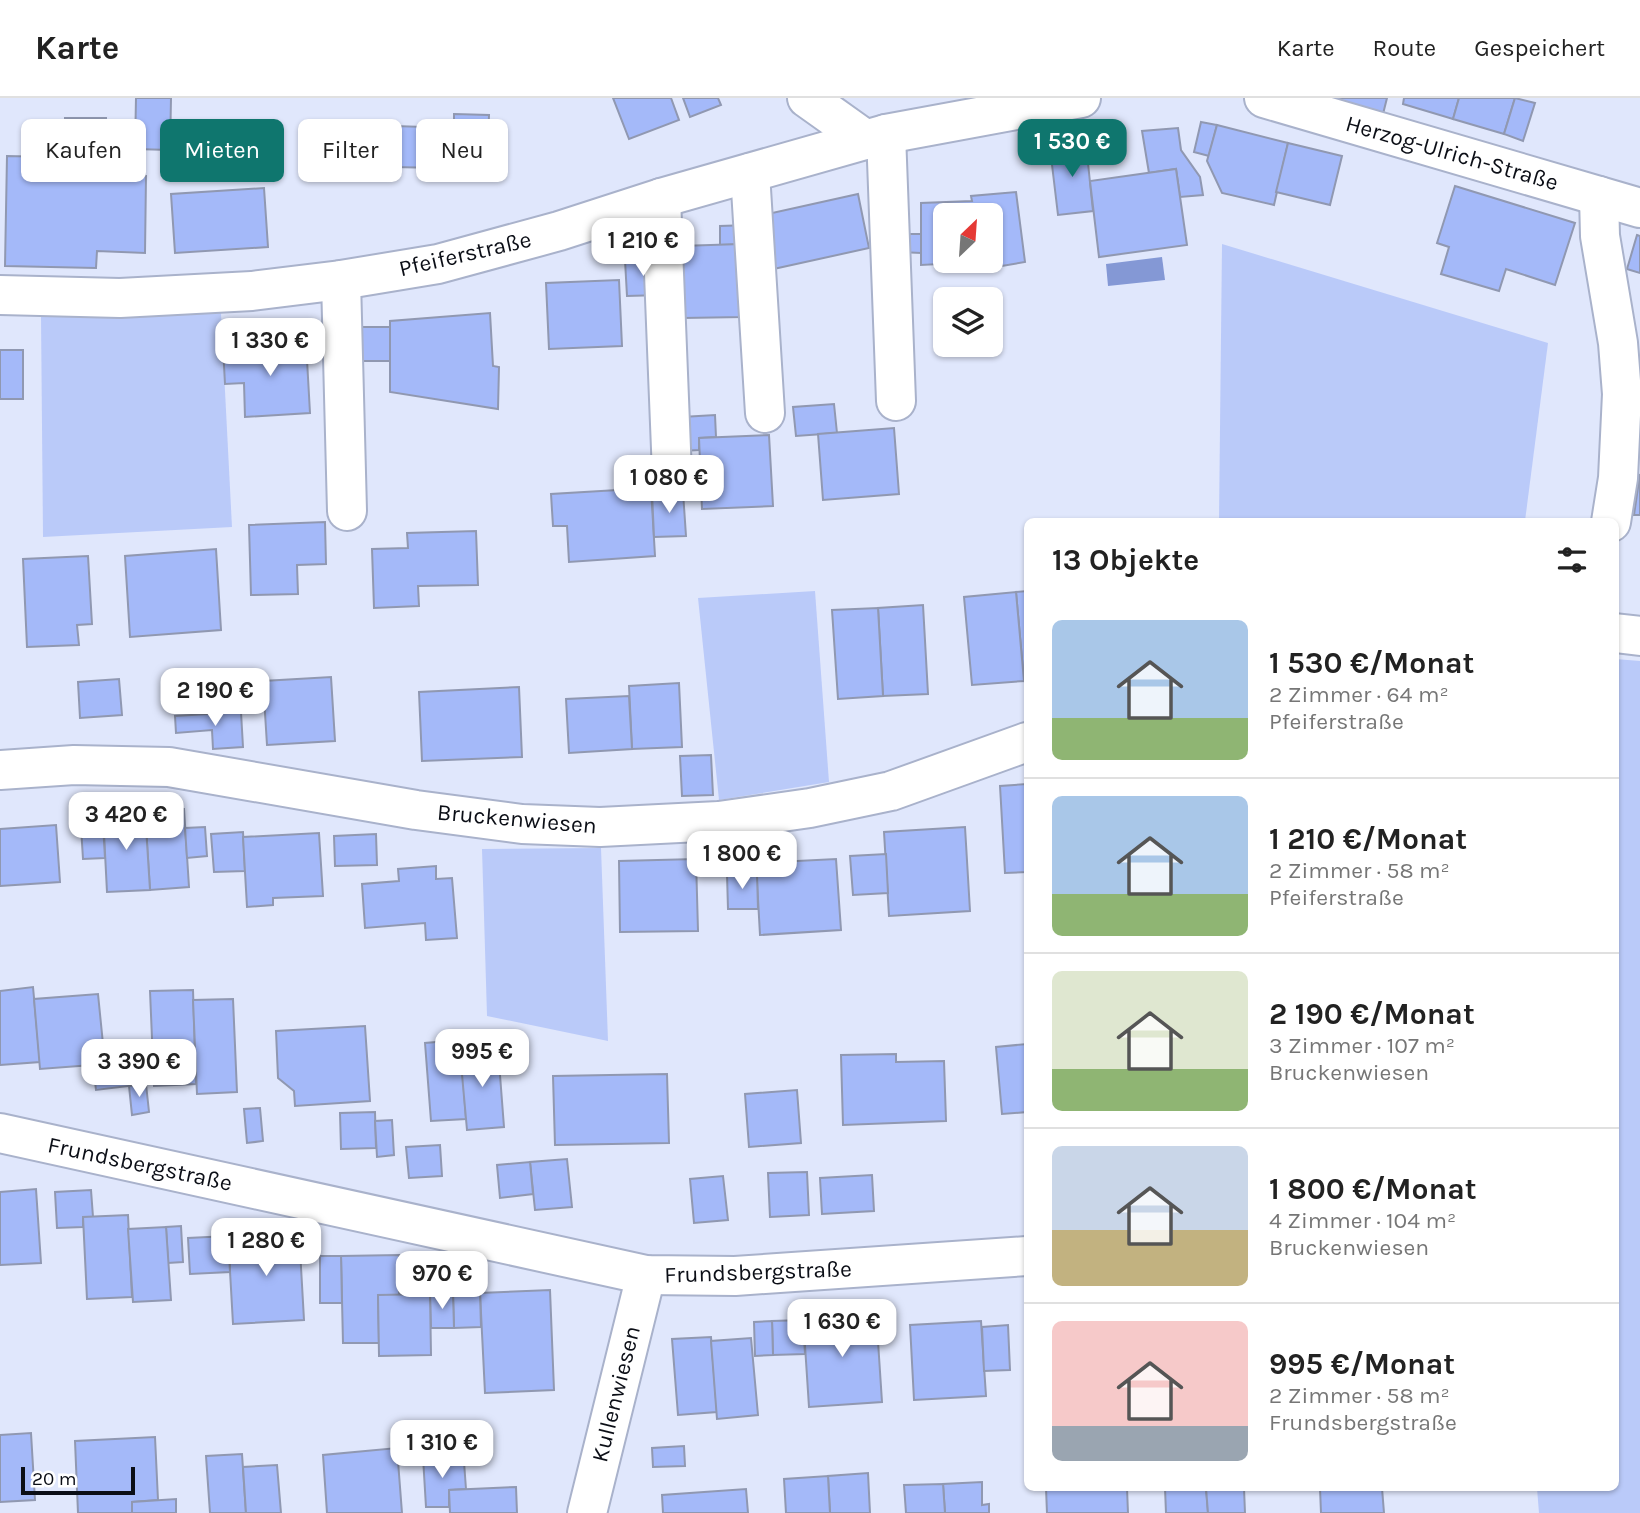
<!DOCTYPE html>
<html lang="de">
<head>
<meta charset="utf-8">
<style>
  :root { --surface:#fff; --page:#f6f6f6; --text:#222; --muted:#767676; --line:#e0e0e0; --accent:#0f766e }
  body { margin:0; font-family:Karla,sans-serif; background:var(--page); color:var(--text); height:100vh; display:flex; flex-direction:column; font-size:26px; white-space:nowrap }
  * { box-sizing:border-box; margin:0 }
  p { font-size:23px; color:var(--muted) }
  .icon { flex:none; width:38px; height:38px; fill:none; stroke:currentColor; stroke-width:2; stroke-linecap:round; stroke-linejoin:round }
  .map { position:relative; flex:1; overflow:hidden }
  .side { position:absolute; left:1024px; top:420px; width:595px; height:973px; display:flex; flex-direction:column; background:var(--surface); border-radius:10px; box-shadow:0 2px 5px #0004 }
  .side>* { flex:none }
  .banner { position:absolute; left:21px; top:21px; width:665px; height:63px; display:flex; gap:14px }
  .needle { width:46px; rotate:25deg }
  .buttons { position:absolute; left:933px; top:105px; display:grid; gap:14px }
  .buttons a { display:grid; place-items:center; width:70px; height:70px; border-radius:10px; background:var(--surface); box-shadow:0 2px 5px #0004; font-size:35px }
  .scale { position:absolute; left:21px; bottom:18px; width:114px; box-sizing:border-box; padding-left:7px; border:4px solid #0b0e16; border-top:0; font-size:19px; line-height:24px; white-space:nowrap; color:#0b0e16; -webkit-text-stroke:5px #fff; paint-order:stroke }
  .price { position:absolute; translate:-50% -60px; padding:0 16px; border-radius:14px; background:#fff; color:#222; font-size:23px; line-height:46px; filter:drop-shadow(0 2px 4px #0008) }
  .price::after { content:''; position:absolute; left:50%; top:42px; width:21px; height:16px; margin-left:-10px; background:inherit; clip-path:polygon(0 0,100% 0,50% 100%) }
  .price.selected { background:var(--accent); color:#fff }
  ul { padding:0; list-style:none }
  li { display:flex; align-items:center; gap:21px; height:175px; padding:0 28px }
  li+li { border-top:2px solid var(--line) }
  li span { display:grid; place-items:center; flex:none; width:196px; height:140px; border-radius:10px; color:#555 }
  li>.icon { margin-inline-start:auto }
  span .icon { width:84px; height:84px; fill:#fffc; stroke-width:1 }
  li b { font-size:30px }
  h2 { display:flex; justify-content:space-between; align-items:center; height:84px; padding:0 28px; font-size:30px }
  .tag { padding:0 24px; border-radius:10px; background:var(--surface); box-shadow:0 2px 5px #0004; font-size:24px; line-height:63px }
  .tag.selected { background:var(--accent); color:#fff }
  header { display:flex; align-items:center; gap:42px; box-sizing:border-box; height:98px; padding:0 35px; background:var(--surface); border-bottom:2px solid var(--line) }
  header strong { font-size:33px }
  nav { display:flex; gap:38px; margin-inline-start:auto; font-size:24px }
  .map>svg:first-child { display:block }
</style>
</head>
<body>
<header>
<strong>Karte</strong>
<nav><a>Karte</a><a>Route</a><a>Gespeichert</a></nav>
</header>
<div class="map">
<svg width="1640" height="1415" viewBox="0 0 1640 1415">
  <rect width="100%" height="100%" fill="#e0e7fc"/>
  <g fill="#bacaf9">
    <polygon points="1222,146 1548,245 1525,423 1219,423"/>
    <polygon points="221,215 232,429 43,439 41,219"/>
    <polygon points="815,493 829,684 719,702 698,500"/>
    <polygon points="1615,561 1640,563 1640,1415 1539,1415 1537,1390 1615,1390"/>
    <polygon points="601,750 608,943 487,918 482,751"/>
  </g>
  <polygon fill="#8498d5" points="1162,159 1165,182 1108,188 1106,166"/>
  <g fill="#a4b9f9" stroke="#9098b1" stroke-width="2" fill-rule="evenodd">
    <polygon points="136,0 171,0 170,52 135,51"/>
    <polygon points="613,0 671,0 679,22 629,41"/>
    <polygon points="683,0 718,0 721,7 690,19"/>
    <polygon points="1324,0 1387,0 1383,16"/>
    <polygon points="1404,0 1459,0 1453,21 1403,6"/>
    <polygon points="1459,0 1515,0 1504,36 1453,21"/>
    <polygon points="1515,0 1535,5 1523,43 1504,36"/>
    <polygon points="454,16 489,17 487,71 393,69 395,28 454,30"/>
    <polygon points="65,20 106,20 106,55 67,55 67,47 33,47 33,29 65,29"/>
    <polygon points="1201,24 1217,27 1209,58 1194,54"/>
    <polygon points="1217,27 1288,45 1274,107 1222,95 1207,63"/>
    <polygon points="1178,30 1181,52 1200,79 1203,97 1180,99 1176,71 1149,75 1142,33"/>
    <polygon points="1288,45 1342,58 1330,107 1276,94"/>
    <polygon points="1086,46 1093,113 1058,117 1050,50"/>
    <polygon points="7,58 94,60 94,76 146,78 145,155 97,153 96,170 5,168"/>
    <polygon points="1176,71 1187,147 1099,159 1090,83"/>
    <polygon points="1455,88 1575,125 1555,187 1506,171 1499,193 1441,176 1449,149 1437,145"/>
    <polygon points="264,90 268,149 175,155 171,96"/>
    <path d="M 1016,94 L 1025,164 L 978,172 L 978,164 L 921,167 L 921,105 L 972,103 L 971,98 ZM 945,117 L 990,117 L 990,163 L 945,163 Z"/>
    <polygon points="858,96 869,150 769,172 763,117"/>
    <polygon points="749,127 750,146 720,147 720,128"/>
    <polygon points="899,136 921,136 921,155 899,154"/>
    <polygon points="1637,137 1640,138 1640,175 1627,171"/>
    <polygon points="741,146 743,219 683,220 680,148"/>
    <polygon points="659,161 661,197 627,198 625,162"/>
    <polygon points="619,182 622,248 549,251 546,185"/>
    <polygon points="490,215 493,268 499,269 498,311 390,294 390,223"/>
    <polygon points="355,229 390,229 390,263 354,263"/>
    <polygon points="306,244 310,315 245,319 244,285 225,286 223,249"/>
    <rect x="0" y="252" width="23" height="49"/>
    <polygon points="834,306 837,335 796,338 793,309"/>
    <polygon points="715,317 716,339 699,340 699,352 683,353 682,319"/>
    <polygon points="894,330 899,396 823,402 818,336"/>
    <polygon points="769,337 773,408 702,411 699,340"/>
    <polygon points="1640,376 1640,417 1634,417"/>
    <polygon points="651,390 655,458 569,464 567,428 553,428 551,396"/>
    <polygon points="683,394 686,438 654,439 652,395"/>
    <polygon points="325,424 326,466 297,467 298,496 251,497 249,427"/>
    <polygon points="476,433 478,487 418,488 419,508 374,510 372,451 408,450 407,435"/>
    <polygon points="216,451 221,532 130,539 125,458"/>
    <polygon points="88,458 92,526 77,527 79,547 27,549 23,461"/>
    <polygon points="1027,493 1027,582 1024,583 1016,494"/>
    <polygon points="1016,494 1024,583 972,587 964,499"/>
    <polygon points="923,507 928,596 883,598 878,510"/>
    <polygon points="878,510 883,598 838,601 832,512"/>
    <polygon points="331,579 335,643 267,647 263,583"/>
    <polygon points="119,581 122,617 80,620 78,584"/>
    <polygon points="679,585 682,649 632,651 629,588"/>
    <polygon points="519,589 522,659 422,663 419,594"/>
    <polygon points="629,598 632,651 569,655 566,601"/>
    <polygon points="241,614 243,649 213,651 212,632 176,635 175,618"/>
    <polygon points="711,657 713,697 682,698 680,658"/>
    <polygon points="1027,686 1027,774 1005,775 1000,688"/>
    <polygon points="184,711 189,789 150,792 145,713"/>
    <polygon points="145,713 150,792 107,794 103,716"/>
    <polygon points="56,727 60,784 0,788 0,731"/>
    <polygon points="103,727 105,760 83,761 81,729"/>
    <polygon points="205,729 207,758 187,760 185,730"/>
    <polygon points="965,729 970,813 889,818 884,734"/>
    <polygon points="243,734 245,773 214,774 211,736"/>
    <polygon points="319,735 323,798 273,800 273,807 247,809 243,739"/>
    <polygon points="376,736 377,767 335,768 334,738"/>
    <polygon points="886,756 888,795 853,797 850,758"/>
    <polygon points="696,761 698,833 620,834 619,763"/>
    <polygon points="836,761 841,832 760,837 756,765"/>
    <polygon points="436,768 436,781 452,780 457,840 426,842 425,825 365,830 362,786 399,783 398,771"/>
    <polygon points="727,776 757,776 758,811 728,811"/>
    <polygon points="33,889 40,964 0,967 0,893"/>
    <polygon points="193,892 196,986 154,988 150,893"/>
    <polygon points="98,896 105,966 40,971 34,901"/>
    <polygon points="233,901 237,994 197,996 193,902"/>
    <polygon points="365,928 370,1003 295,1008 294,993 278,980 276,933"/>
    <polygon points="460,942 466,1021 431,1023 425,945"/>
    <polygon points="1027,946 1027,1014 1002,1016 996,949"/>
    <polygon points="125,951 129,988 96,992 93,967 105,966 104,953"/>
    <polygon points="498,951 504,1029 467,1032 460,954"/>
    <polygon points="896,956 896,964 944,963 946,1023 843,1027 841,957"/>
    <polygon points="667,976 669,1045 555,1047 553,978"/>
    <polygon points="146,986 149,1014 132,1017 129,988"/>
    <polygon points="797,992 801,1045 749,1049 745,996"/>
    <polygon points="260,1010 263,1043 247,1045 244,1011"/>
    <polygon points="375,1014 376,1050 341,1051 340,1015"/>
    <polygon points="392,1022 394,1057 377,1059 375,1023"/>
    <polygon points="440,1047 442,1078 409,1080 406,1049"/>
    <polygon points="567,1061 572,1109 535,1112 530,1064"/>
    <polygon points="530,1064 533,1096 500,1100 497,1067"/>
    <polygon points="807,1074 809,1117 770,1119 768,1075"/>
    <polygon points="872,1077 874,1113 822,1116 820,1080"/>
    <polygon points="723,1078 728,1122 694,1125 690,1081"/>
    <polygon points="36,1091 41,1165 0,1167 0,1094"/>
    <polygon points="91,1092 93,1119 83,1119 83,1129 57,1130 55,1094"/>
    <polygon points="128,1117 132,1199 87,1201 83,1119"/>
    <polygon points="181,1128 183,1164 168,1165 166,1129"/>
    <polygon points="166,1129 171,1202 133,1204 128,1131"/>
    <polygon points="299,1134 304,1222 233,1226 228,1138"/>
    <polygon points="228,1138 230,1174 190,1176 188,1140"/>
    <polygon points="399,1157 399,1197 378,1197 379,1245 343,1245 341,1158"/>
    <polygon points="320,1158 341,1158 342,1205 320,1205"/>
    <polygon points="550,1192 554,1292 485,1295 480,1195"/>
    <polygon points="480,1195 481,1229 454,1230 453,1196"/>
    <polygon points="430,1196 453,1196 454,1230 431,1230"/>
    <polygon points="430,1196 431,1257 379,1258 378,1197"/>
    <polygon points="876,1213 882,1304 809,1309 803,1217"/>
    <polygon points="803,1222 805,1256 773,1257 772,1223"/>
    <polygon points="772,1223 773,1257 755,1258 754,1224"/>
    <polygon points="981,1223 986,1298 914,1302 910,1227"/>
    <polygon points="1008,1227 1010,1272 984,1273 982,1229"/>
    <polygon points="711,1239 717,1314 678,1317 672,1241"/>
    <polygon points="751,1240 758,1317 717,1321 711,1243"/>
    <polygon points="31,1335 35,1402 0,1404 0,1337"/>
    <polygon points="155,1339 158,1402 132,1404 132,1415 78,1415 75,1343"/>
    <polygon points="684,1348 685,1368 653,1369 652,1350"/>
    <polygon points="397,1350 402,1415 327,1415 323,1357"/>
    <polygon points="242,1356 246,1415 210,1415 206,1358"/>
    <polygon points="423,1359 464,1364 466,1391 449,1392 449,1409 426,1409"/>
    <polygon points="277,1367 281,1415 246,1415 243,1369"/>
    <polygon points="868,1375 870,1415 830,1415 828,1378"/>
    <polygon points="828,1378 830,1415 786,1415 784,1381"/>
    <polygon points="982,1384 982,1407 989,1406 989,1415 945,1415 943,1386"/>
    <polygon points="943,1386 945,1415 906,1415 904,1387"/>
    <polygon points="516,1389 517,1415 450,1415 449,1392"/>
    <polygon points="1046,1390 1127,1390 1128,1415 1047,1415"/>
    <polygon points="1165,1390 1206,1390 1208,1415 1166,1415"/>
    <polygon points="1206,1390 1244,1390 1245,1415 1208,1415"/>
    <polygon points="1320,1390 1382,1390 1384,1415 1321,1415"/>
    <polygon points="746,1391 748,1415 663,1415 662,1397"/>
    <polygon points="176,1401 176,1415 132,1415 132,1404"/>
  </g>
  <g fill="none" stroke-linecap="round" stroke-linejoin="round">
    <defs>
      <g id="minor">
        <polyline points="807,0 866,42"/>
        <polyline points="1264,0 1640,110"/>
        <polyline points="886,36 896,303"/>
        <polyline points="750,75 765,315"/>
        <polyline points="1599,98 1600,138 1618,245 1622,296 1618,380 1611,424"/>
        <polyline points="661,100 672,376"/>
        <polyline points="341,182 347,413"/>
        <polyline points="0,197 120,200 252,193 341,182 438,166 559,133 661,100 886,36 1081,0"/>
        <polyline points="1615,535 1640,538"/>
        <polyline points="0,672 74,667 169,669 416,712 522,726 600,729 719,723 810,710 891,693 1027,644"/>
        <polyline points="0,1035 646,1177 735,1178 1027,1158"/>
        <polyline points="587,1415 646,1177"/>
      </g>
    </defs>
    <use href="#minor" stroke="#a9b2cb" stroke-width="42"/>
    <use href="#minor" stroke="#fff" stroke-width="38"/>
  </g>
  <g text-anchor="middle" dominant-baseline="central" stroke-width="6" stroke-linejoin="round" paint-order="stroke">
    <g font-size="23" fill="#0b0e16" stroke="#fff">
      <text transform="translate(1452 55) rotate(16)">Herzog-Ulrich-Straße</text>
      <text transform="translate(465 156) rotate(-13)">Pfeiferstraße</text>
      <text transform="translate(517 721) rotate(5)">Bruckenwiesen</text>
      <text transform="translate(140 1066) rotate(12)">Frundsbergstraße</text>
      <text transform="translate(758 1174) rotate(-2)">Frundsbergstraße</text>
      <text transform="translate(616 1296) rotate(-76)">Kullenwiesen</text>
    </g>
  </g>
</svg>
<div class="buttons">
<a><svg class="needle" viewBox="-14 -14 28 28"><path d="M0-13l5 13h-10z" fill="#e53935"/><path d="M0 13l5-13h-10z" fill="#767676"/></svg></a>
<a><svg class="icon" aria-label="layers" viewBox="0 0 24 24"><path d="M12 4l9 5-9 5-9-5zM3 14l9 5 9-5"/></svg></a>
</div>
<div class="scale">20 m</div>
<b class="price selected" style="left:1072px;top:81px">1 530 €</b>
<b class="price" style="left:643px;top:180px">1 210 €</b>
<b class="price" style="left:270px;top:280px">1 330 €</b>
<b class="price" style="left:669px;top:417px">1 080 €</b>
<b class="price" style="left:215px;top:630px">2 190 €</b>
<b class="price" style="left:126px;top:754px">3 420 €</b>
<b class="price" style="left:742px;top:793px">1 800 €</b>
<b class="price" style="left:482px;top:991px">995 €</b>
<b class="price" style="left:139px;top:1001px">3 390 €</b>
<b class="price" style="left:266px;top:1180px">1 280 €</b>
<b class="price" style="left:442px;top:1213px">970 €</b>
<b class="price" style="left:842px;top:1261px">1 630 €</b>
<b class="price" style="left:442px;top:1382px">1 310 €</b>
<div class="banner">
<a class="tag">Kaufen</a>
<a class="tag selected">Mieten</a>
<a class="tag">Filter</a>
<a class="tag">Neu</a>
</div>
<section class="side">
<h2>13 Objekte<svg class="icon" aria-label="filters" viewBox="0 0 24 24"><path d="M4 7h16M4 17h16"/><circle cx="9" cy="7" r="2"/><circle cx="15" cy="17" r="2"/></svg></h2>
<ul>
<li><span style="background:linear-gradient(#a9c7e8 70%,#8fb573 0)"><svg class="icon" aria-label="home" viewBox="0 0 24 24"><path d="M3 11l9-7 9 7M6 9v11h12V9"/></svg></span><div><b>1 530 €/Monat</b><p>2 Zimmer · 64 m²</p><p>Pfeiferstraße</p></div></li>
<li><span style="background:linear-gradient(#a9c7e8 70%,#8fb573 0)"><svg class="icon" aria-label="home" viewBox="0 0 24 24"><path d="M3 11l9-7 9 7M6 9v11h12V9"/></svg></span><div><b>1 210 €/Monat</b><p>2 Zimmer · 58 m²</p><p>Pfeiferstraße</p></div></li>
<li><span style="background:linear-gradient(#dfe7d0 70%,#8fb573 0)"><svg class="icon" aria-label="home" viewBox="0 0 24 24"><path d="M3 11l9-7 9 7M6 9v11h12V9"/></svg></span><div><b>2 190 €/Monat</b><p>3 Zimmer · 107 m²</p><p>Bruckenwiesen</p></div></li>
<li><span style="background:linear-gradient(#c9d6e8 60%,#c2b280 0)"><svg class="icon" aria-label="home" viewBox="0 0 24 24"><path d="M3 11l9-7 9 7M6 9v11h12V9"/></svg></span><div><b>1 800 €/Monat</b><p>4 Zimmer · 104 m²</p><p>Bruckenwiesen</p></div></li>
<li><span style="background:linear-gradient(#f6c9c9 75%,#9aa5b1 0)"><svg class="icon" aria-label="home" viewBox="0 0 24 24"><path d="M3 11l9-7 9 7M6 9v11h12V9"/></svg></span><div><b>995 €/Monat</b><p>2 Zimmer · 58 m²</p><p>Frundsbergstraße</p></div></li>
</ul>
</section>
</div>
</body>
</html>
